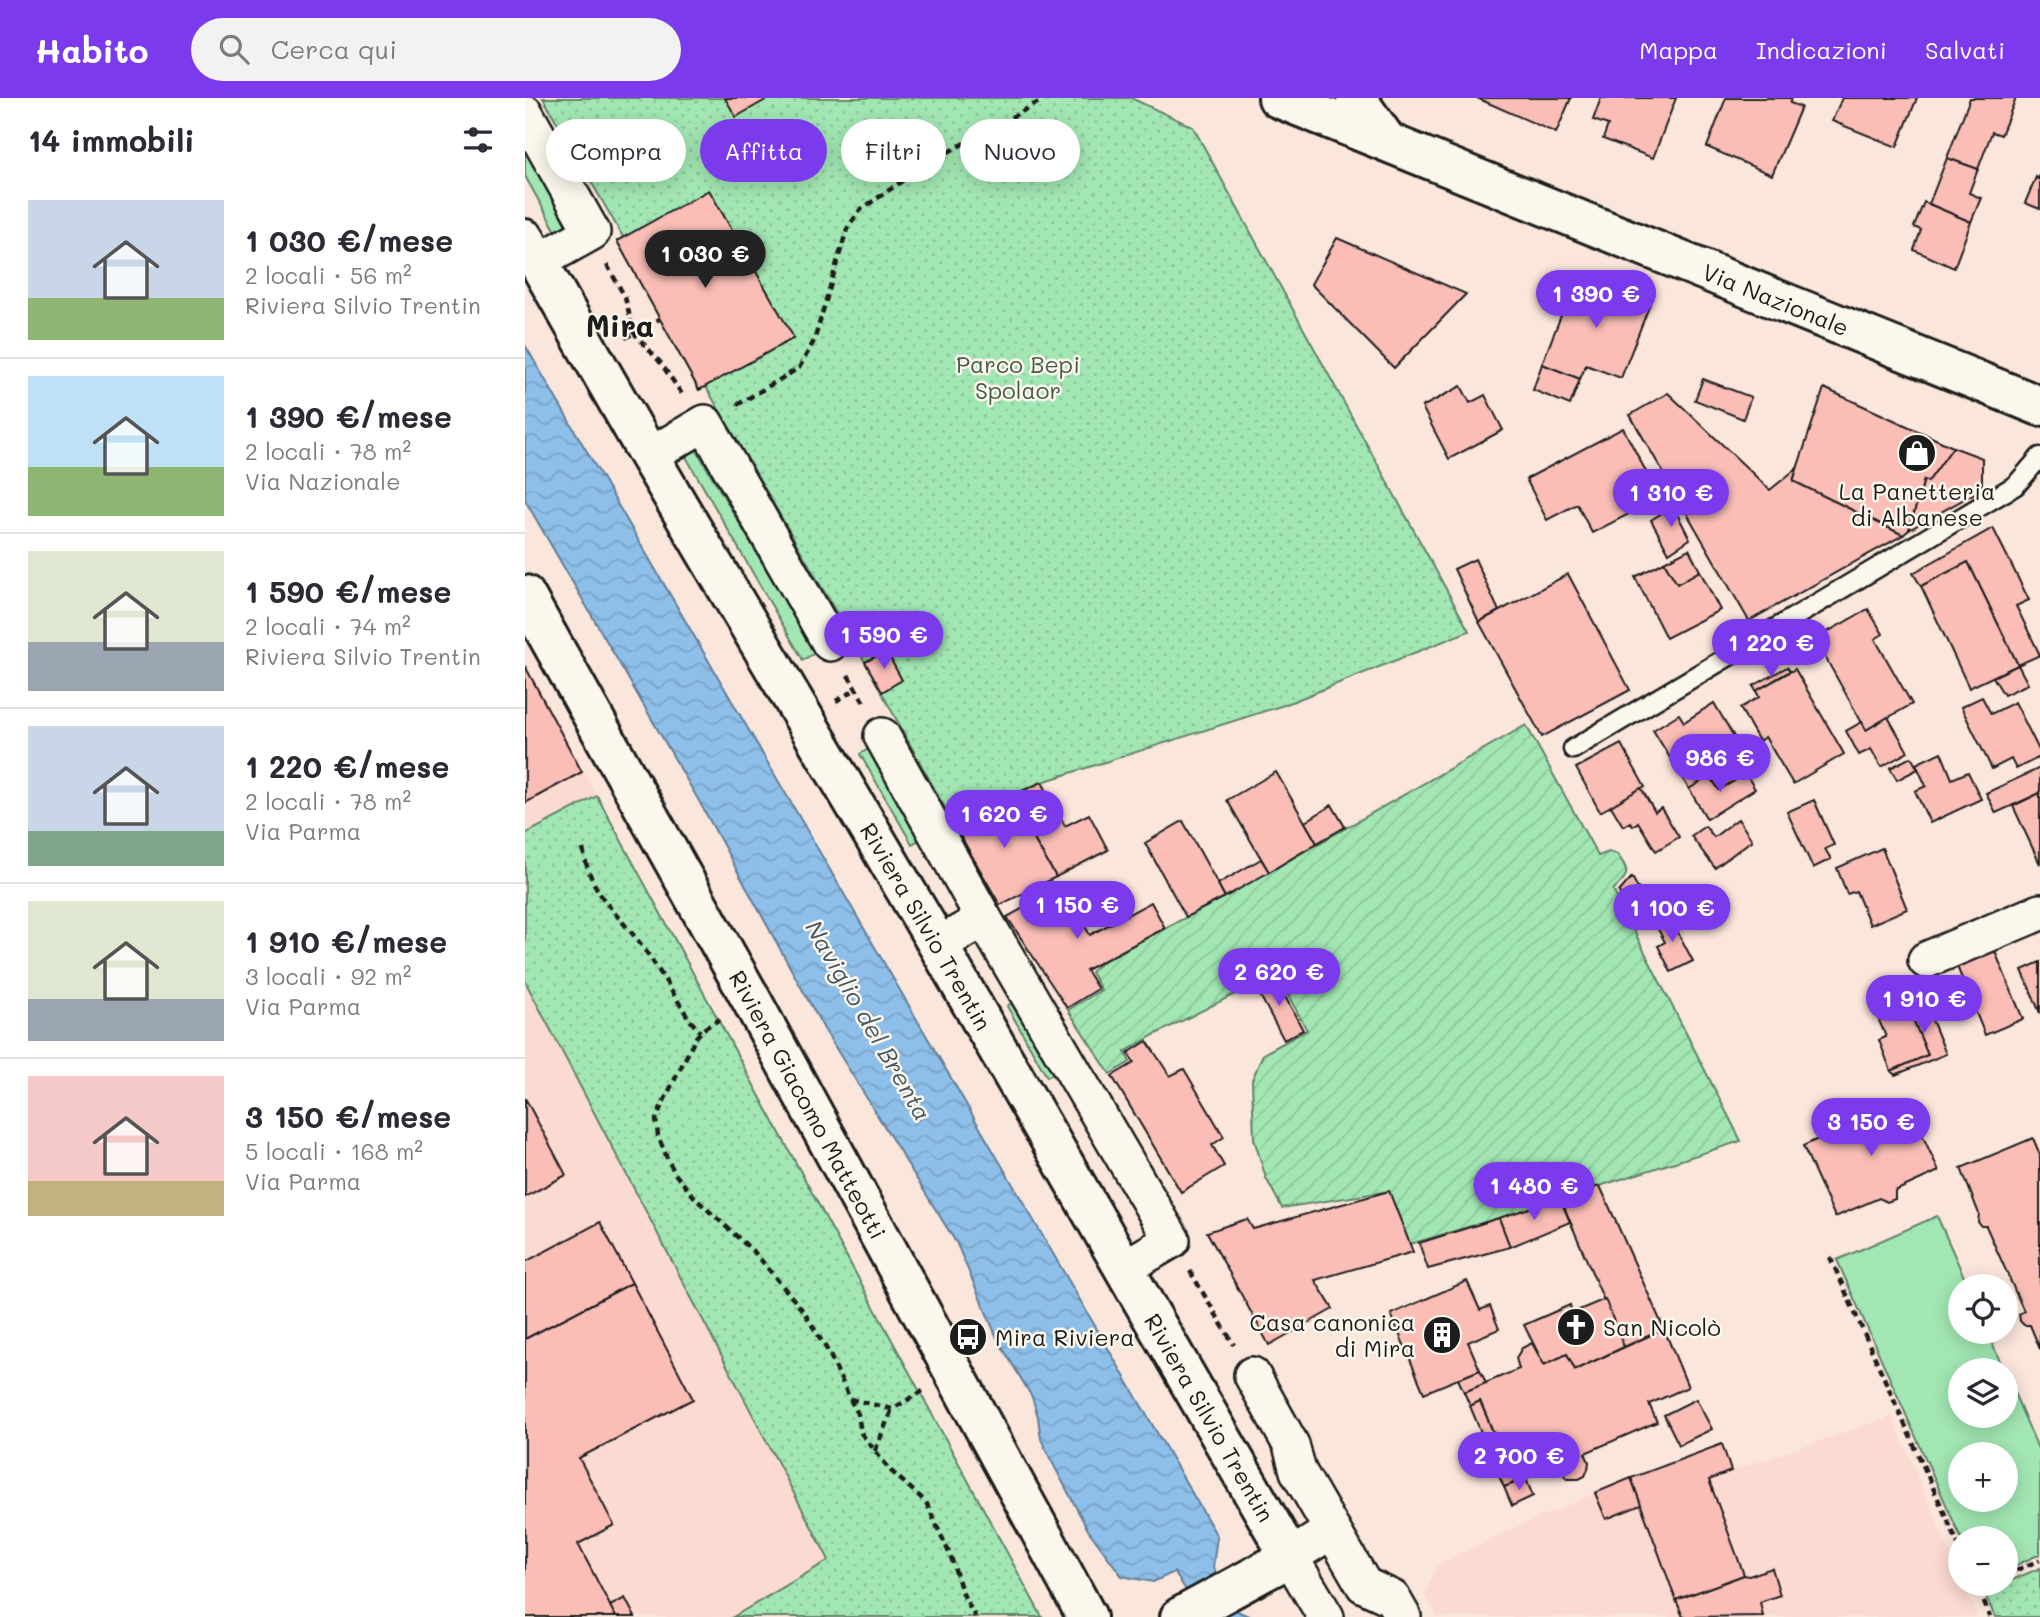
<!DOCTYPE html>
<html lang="it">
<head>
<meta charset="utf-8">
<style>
  :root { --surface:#fff; --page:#f2f2f3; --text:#2b2b33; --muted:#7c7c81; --line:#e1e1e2; --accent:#7c3aed }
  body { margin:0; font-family:Mali,sans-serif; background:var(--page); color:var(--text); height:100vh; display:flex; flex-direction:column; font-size:26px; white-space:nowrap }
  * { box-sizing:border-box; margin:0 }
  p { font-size:23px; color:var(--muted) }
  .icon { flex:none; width:38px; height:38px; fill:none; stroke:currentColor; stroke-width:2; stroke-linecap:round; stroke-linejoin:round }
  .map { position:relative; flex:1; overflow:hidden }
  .drawer { display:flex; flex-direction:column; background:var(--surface); width:525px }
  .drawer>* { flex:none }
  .top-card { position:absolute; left:21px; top:21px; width:665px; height:63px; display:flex; gap:14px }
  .fabs { position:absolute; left:1423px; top:1176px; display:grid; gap:14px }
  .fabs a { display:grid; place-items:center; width:70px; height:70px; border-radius:50%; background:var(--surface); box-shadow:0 4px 18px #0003; font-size:35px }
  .price { position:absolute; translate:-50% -60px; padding:0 16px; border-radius:24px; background:var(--accent); color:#fff; font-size:23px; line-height:46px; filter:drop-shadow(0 2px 4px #0008) }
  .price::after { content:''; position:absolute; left:50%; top:42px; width:21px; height:16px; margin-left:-10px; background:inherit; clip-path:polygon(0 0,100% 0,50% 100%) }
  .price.current { background:#222; color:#fff }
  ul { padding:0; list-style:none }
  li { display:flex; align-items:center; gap:21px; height:175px; padding:0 28px }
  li+li { border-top:2px solid var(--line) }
  li span { display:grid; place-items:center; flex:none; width:196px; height:140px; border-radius:0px; color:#555 }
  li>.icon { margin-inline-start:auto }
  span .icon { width:84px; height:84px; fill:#fffc; stroke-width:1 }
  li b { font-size:30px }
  h2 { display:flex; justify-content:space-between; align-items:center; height:84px; padding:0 28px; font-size:30px }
  .tag { padding:0 24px; border-radius:32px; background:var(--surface); box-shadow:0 4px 18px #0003; font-size:24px; line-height:63px }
  .tag.current { background:var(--accent); color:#fff }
  header { display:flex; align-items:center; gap:42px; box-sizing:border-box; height:98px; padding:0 35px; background:var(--accent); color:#fff }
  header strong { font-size:33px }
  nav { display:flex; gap:38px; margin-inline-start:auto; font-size:24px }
  .search { width:490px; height:63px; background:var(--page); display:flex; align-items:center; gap:18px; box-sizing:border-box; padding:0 24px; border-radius:38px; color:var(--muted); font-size:26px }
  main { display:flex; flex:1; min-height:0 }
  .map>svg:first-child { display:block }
</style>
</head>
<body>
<header>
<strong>Habito</strong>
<div class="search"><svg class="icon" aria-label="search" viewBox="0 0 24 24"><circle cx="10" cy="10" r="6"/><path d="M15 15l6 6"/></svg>Cerca qui</div>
<nav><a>Mappa</a><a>Indicazioni</a><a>Salvati</a></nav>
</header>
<main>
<section class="drawer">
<h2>14 immobili<svg class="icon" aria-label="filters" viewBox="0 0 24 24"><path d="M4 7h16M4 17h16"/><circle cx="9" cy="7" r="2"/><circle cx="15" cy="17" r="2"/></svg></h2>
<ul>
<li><span style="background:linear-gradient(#c9d6e8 70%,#8fb573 0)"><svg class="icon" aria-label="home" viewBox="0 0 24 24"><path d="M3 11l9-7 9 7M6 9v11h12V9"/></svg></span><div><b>1 030 €/mese</b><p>2 locali · 56 m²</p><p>Riviera Silvio Trentin</p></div></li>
<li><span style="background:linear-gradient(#bfe0f5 65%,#8fb573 0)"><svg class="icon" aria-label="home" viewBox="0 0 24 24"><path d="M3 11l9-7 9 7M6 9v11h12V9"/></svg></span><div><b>1 390 €/mese</b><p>2 locali · 78 m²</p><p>Via Nazionale</p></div></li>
<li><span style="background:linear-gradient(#dfe7d0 65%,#9aa5b1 0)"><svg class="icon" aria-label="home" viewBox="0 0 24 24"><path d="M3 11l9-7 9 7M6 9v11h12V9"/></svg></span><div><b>1 590 €/mese</b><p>2 locali · 74 m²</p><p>Riviera Silvio Trentin</p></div></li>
<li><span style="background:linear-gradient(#c9d6e8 75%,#7fa58c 0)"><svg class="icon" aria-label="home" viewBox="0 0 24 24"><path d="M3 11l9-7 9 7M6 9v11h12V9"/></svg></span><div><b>1 220 €/mese</b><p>2 locali · 78 m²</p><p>Via Parma</p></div></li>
<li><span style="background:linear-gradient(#dfe7d0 70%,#9aa5b1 0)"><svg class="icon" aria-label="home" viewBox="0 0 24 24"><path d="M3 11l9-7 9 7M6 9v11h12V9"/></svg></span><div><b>1 910 €/mese</b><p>3 locali · 92 m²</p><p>Via Parma</p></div></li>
<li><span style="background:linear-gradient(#f6c9c9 75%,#c2b280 0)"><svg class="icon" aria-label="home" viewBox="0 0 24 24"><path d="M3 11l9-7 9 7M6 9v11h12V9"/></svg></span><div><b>3 150 €/mese</b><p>5 locali · 168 m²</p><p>Via Parma</p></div></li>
</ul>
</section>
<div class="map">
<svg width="1515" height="1519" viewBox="0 0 1515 1519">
  <defs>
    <pattern id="park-dots" width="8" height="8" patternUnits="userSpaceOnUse" patternTransform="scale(1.75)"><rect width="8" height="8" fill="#a2e7b3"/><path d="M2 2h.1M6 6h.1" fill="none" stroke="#8bc699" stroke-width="1.8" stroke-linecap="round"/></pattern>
    <pattern id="garden-furrows" width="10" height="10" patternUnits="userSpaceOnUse" patternTransform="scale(1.75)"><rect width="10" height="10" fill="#a2e7b3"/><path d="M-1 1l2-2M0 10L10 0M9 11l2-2" fill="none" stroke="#8bc699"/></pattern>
    <pattern id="water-waves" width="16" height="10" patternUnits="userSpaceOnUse" patternTransform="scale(1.75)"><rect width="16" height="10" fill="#8dbfe9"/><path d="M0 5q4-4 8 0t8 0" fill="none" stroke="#79a4c7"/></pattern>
  </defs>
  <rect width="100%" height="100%" fill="#fbe6dc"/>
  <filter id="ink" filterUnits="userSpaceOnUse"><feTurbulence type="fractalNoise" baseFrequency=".0143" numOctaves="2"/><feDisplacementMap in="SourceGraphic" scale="14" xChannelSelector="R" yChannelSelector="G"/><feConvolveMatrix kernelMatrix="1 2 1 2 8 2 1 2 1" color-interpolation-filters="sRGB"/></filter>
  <g filter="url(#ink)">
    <g fill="#fbdad1">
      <polygon points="0,564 72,698 0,736"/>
      <polygon points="0,883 304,1463 208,1519 0,1519"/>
      <polygon points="1367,1318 1435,1478 1435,1486 1438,1486 1452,1519 913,1519 900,1497 913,1466 985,1432 1106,1380 1197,1346 1207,1373"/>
    </g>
    <g fill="#a2e7b3" stroke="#5f8268" stroke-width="2" fill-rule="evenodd">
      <polygon points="0,51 43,131 33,137 0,78"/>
      <polygon points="168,346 290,555 278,562 157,352"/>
      <polygon points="345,650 398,740 387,746 335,656"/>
      <polygon points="492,902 534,973 522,979 482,908"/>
      <path d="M 1412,1118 L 1443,1188 L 1435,1188 L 1435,1234 L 1462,1234 L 1479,1272 L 1435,1272 L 1435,1318 L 1480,1318 L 1481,1276 L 1515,1355 L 1515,1456 L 1481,1472 L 1480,1440 L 1436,1440 L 1312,1162 ZM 1435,1356 L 1480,1356 L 1480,1402 L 1435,1402 Z"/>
    </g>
    <g fill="url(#park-dots)" stroke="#5f8268" stroke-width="2">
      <polygon points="18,0 606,0 668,29 944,533 759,607 517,684 427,723 340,564 181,289 174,292 92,143 98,139"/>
      <polygon points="72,698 517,1519 208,1519 304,1462 0,883 0,736"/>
      <polygon points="1515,1470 1515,1519 1470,1519 1459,1494"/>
    </g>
    <path fill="url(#garden-furrows)" stroke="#5f8268" stroke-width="2" d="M 1001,627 L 1073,758 L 1084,754 L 1092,756 C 1106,775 1104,777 1088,792 L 1216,1043 L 974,1120 L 885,1146 L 864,1093 L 757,1110 L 741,1080 L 729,1041 L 727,982 L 738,956 L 782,932 L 751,875 L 629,937 L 600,954 L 605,964 L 585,976 L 543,912 L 576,892 L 566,874 L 579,862 L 700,799 Z"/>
    <polygon fill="url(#water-waves)" stroke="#607e97" stroke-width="2" points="0,247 692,1438 688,1469 712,1513 726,1519 679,1519 649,1474 628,1484 597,1478 563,1432 525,1360 516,1341 513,1319 507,1299 473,1242 432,1146 299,931 174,703 0,402"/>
    <g fill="#fabeb7" stroke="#1c1c1c" stroke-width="2">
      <polygon points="200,0 244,0 211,19"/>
      <polygon points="952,0 1046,0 1031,35"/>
      <polygon points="1076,0 1151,0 1128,60 1078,41 1083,27 1068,22"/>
      <polygon points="1201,0 1267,0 1265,5 1276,9 1247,77 1182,49"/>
      <polygon points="1317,0 1392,0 1372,49 1307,23"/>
      <polygon points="1445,0 1491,0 1476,37 1467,34 1453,71 1422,60"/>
      <polygon points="1422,60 1453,71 1444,95 1456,100 1446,124 1404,106"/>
      <polygon points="1515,77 1515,111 1500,105 1511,79 1513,81"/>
      <polygon points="184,92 269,240 174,292 92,143"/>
      <polygon points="1399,104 1446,124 1429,170 1389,152 1396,132 1389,129"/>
      <polygon points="812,140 941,196 869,270 786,186"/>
      <polygon points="1052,177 1125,206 1096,280 1061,267 1055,281 1017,266"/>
      <polygon points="1017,266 1055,281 1045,307 1008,292"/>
      <polygon points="1178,281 1226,299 1218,321 1170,302"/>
      <polygon points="936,288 945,305 960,297 978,332 924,361 897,309"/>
      <polygon points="1299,290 1428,349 1403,384 1399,382 1384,432 1378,437 1268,383"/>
      <polygon points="1143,295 1245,392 1272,370 1268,383 1378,437 1224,523 1105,317"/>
      <polygon points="1098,330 1135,400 1067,435 1052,406 1022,422 1001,381"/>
      <polygon points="1428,349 1457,360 1457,391 1384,432 1399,382 1403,384"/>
      <polygon points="1148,408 1165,441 1144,455 1126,422"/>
      <polygon points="1468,430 1504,502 1491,508 1515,557 1493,567 1443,464 1396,488 1388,475"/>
      <polygon points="1164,451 1175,473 1152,486 1139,464"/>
      <polygon points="950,461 974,513 954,524 929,471"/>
      <polygon points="1139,464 1152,486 1175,473 1195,512 1141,540 1110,479"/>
      <polygon points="1443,464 1493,567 1444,590 1396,488"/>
      <polygon points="1043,476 1105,592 1017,639 954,524"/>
      <polygon points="1343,511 1358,536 1350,541 1387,606 1341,632 1290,541"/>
      <polygon points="361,553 377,582 357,594 340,564"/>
      <polygon points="1493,567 1503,586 1479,597 1468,579"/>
      <polygon points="0,568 57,674 0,705"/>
      <polygon points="1262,569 1265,573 1231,593 1228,588"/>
      <polygon points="1270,571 1319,656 1268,686 1240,639 1234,643 1215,610 1234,599 1231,593"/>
      <polygon points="1457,599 1466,616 1490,604 1515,654 1515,659 1491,671 1486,661 1467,671 1436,609"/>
      <polygon points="1189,605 1228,671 1194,692 1185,678 1164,691 1128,632 1154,616 1159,624"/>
      <polygon points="1363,619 1383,654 1356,669 1346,651 1334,657 1321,633 1337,624 1341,632"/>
      <polygon points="1096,646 1120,689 1075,714 1051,670"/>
      <polygon points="1416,654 1427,681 1443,674 1456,701 1405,725 1390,693 1401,688 1391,666"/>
      <polygon points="1386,659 1393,671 1372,682 1365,670"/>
      <polygon points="1515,670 1515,695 1471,715 1461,695"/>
      <polygon points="751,674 792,745 744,774 702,702"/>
      <polygon points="1221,676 1230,691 1182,721 1164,691 1185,678 1194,692"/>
      <polygon points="517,684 540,728 564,716 583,752 531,779 484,699"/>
      <polygon points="1116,690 1130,714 1136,710 1154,739 1131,753 1113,724 1108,728 1105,724 1098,728 1086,708"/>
      <polygon points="1515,695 1515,766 1488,708"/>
      <polygon points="484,699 531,779 475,807 427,723"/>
      <polygon points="1289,702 1309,747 1300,751 1306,761 1288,770 1262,714"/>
      <polygon points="807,707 820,729 792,745 780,724"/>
      <polygon points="1213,721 1227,742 1190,770 1166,738 1180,728 1189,739"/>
      <polygon points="658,723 700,799 661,819 620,745"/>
      <polygon points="1357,750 1382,811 1345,827 1331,793 1322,796 1312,770"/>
      <polygon points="736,761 744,774 700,799 693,786"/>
      <polygon points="1107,779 1125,814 1107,823 1094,794"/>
      <polygon points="537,789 565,837 626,804 640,830 561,872 573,891 542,910 482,819"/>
      <polygon points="1142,814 1168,863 1146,874 1133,848 1140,844 1128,822"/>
      <polygon points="1469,851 1498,921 1460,937 1431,866"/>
      <polygon points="1515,864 1515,915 1497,872"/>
      <polygon points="749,878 778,932 759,942 730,888"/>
      <polygon points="1376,890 1403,957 1366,973 1354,942 1361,939 1346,903"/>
      <polygon points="1398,900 1421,956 1370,977 1366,973 1403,957 1382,907"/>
      <polygon points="622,943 645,978 659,971 699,1039 687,1047 699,1068 656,1094 587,978 609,965 603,955"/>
      <polygon points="0,1000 41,1077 0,1099"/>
      <polygon points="1380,1000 1414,1073 1370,1093 1370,1101 1362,1104 1354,1100 1310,1119 1278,1048"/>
      <polygon points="1508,1040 1515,1057 1515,1251 1505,1227 1499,1227 1495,1223 1494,1216 1499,1213 1461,1128 1456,1128 1453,1124 1454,1116 1436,1070"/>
      <polygon points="1075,1088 1139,1231 1099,1249 1035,1100"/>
      <polygon points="864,1093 888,1154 790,1182 808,1211 744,1247 682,1134 722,1121 728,1131"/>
      <polygon points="1035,1100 1045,1124 985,1149 974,1120"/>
      <polygon points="974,1120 985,1149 903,1171 894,1145"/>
      <polygon points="75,1124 107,1185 0,1241 0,1164"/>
      <polygon points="942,1183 955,1212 965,1208 974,1231 943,1244 955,1272 899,1295 866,1216"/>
      <polygon points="107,1185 168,1301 54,1360 89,1427 53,1446 91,1519 0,1519 0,1241"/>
      <polygon points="1080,1201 1099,1249 1050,1272 1042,1256 1019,1267 999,1227 1045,1207 1047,1215"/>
      <polygon points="1139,1231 1163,1289 1124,1306 1132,1324 1060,1355 1064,1364 1063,1371 1060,1378 1054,1381 1042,1381 1032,1368 979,1389 974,1378 985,1374 955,1303 945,1308 939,1294 994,1271 991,1260 997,1250 1007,1245 1019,1267 1042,1256 1050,1272"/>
      <polygon points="955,1272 961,1285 939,1294 933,1281"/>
      <polygon points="1171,1301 1187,1331 1154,1347 1139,1317"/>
      <polygon points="955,1303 985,1374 974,1378 945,1308"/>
      <polygon points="1197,1346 1206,1373 1184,1382 1219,1477 1151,1502 1106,1380"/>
      <polygon points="1106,1380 1116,1407 1081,1421 1070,1395"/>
      <polygon points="1001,1381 1008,1398 987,1408 979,1389"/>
      <polygon points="1247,1470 1255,1497 1235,1504 1238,1518 1158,1519 1151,1502 1219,1477 1224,1478"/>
      <polygon points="100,1500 110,1519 91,1519 85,1508"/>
    </g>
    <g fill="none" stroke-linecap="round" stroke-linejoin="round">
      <defs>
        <polyline id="service" points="1048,651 1491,387 1515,359"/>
        <g id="minor">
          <polyline points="0,15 67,134 13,164"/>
          <polyline points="124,358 180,325 305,545"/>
          <polyline points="357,638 459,821 647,1142 599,1170"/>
          <polyline points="413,847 459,821"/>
          <polyline points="1401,862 1515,814"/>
          <polyline points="727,1277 766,1347 773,1373 839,1487 867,1500 878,1519"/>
          <polyline points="801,1519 765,1459 806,1433"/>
        </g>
        <g id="tertiary">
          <polyline points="831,0 861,42"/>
          <path id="s1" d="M 0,141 L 124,358 L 413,847 L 765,1459 L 655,1519"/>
          <path id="s2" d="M 0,497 L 227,903 L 562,1519"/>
        </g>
        <g id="primary">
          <path id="s3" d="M 753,0 L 1515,308"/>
        </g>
      </defs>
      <use href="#service" stroke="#1c1c1c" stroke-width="23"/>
      <use href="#minor" stroke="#1c1c1c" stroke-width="40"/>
      <use href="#tertiary" stroke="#1c1c1c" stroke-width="44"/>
      <use href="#primary" stroke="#1c1c1c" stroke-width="44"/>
      <g stroke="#1c1c1c" stroke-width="4.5" stroke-dasharray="7 5" stroke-linecap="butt">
        <polyline points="82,167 100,199 109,235 135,264 157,296"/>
        <polyline points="100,240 134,221"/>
        <polyline points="212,307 274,270 289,243 322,131 335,112 405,64 514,4 517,0"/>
        <polyline points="323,577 341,608"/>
        <polyline points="311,603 331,591"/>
        <path d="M 58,751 C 66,797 88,810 114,844 C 133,869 148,896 165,922 L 175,934"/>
        <polyline points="195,921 180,930 171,939 136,1009 131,1022 133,1038 142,1060 151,1077 172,1102 231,1156 279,1214 304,1255 325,1301 333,1316 336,1335 366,1373 401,1404 426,1459 437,1494 450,1519"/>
        <polyline points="1305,1159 1435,1450"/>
        <polyline points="665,1173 709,1247"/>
        <polyline points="325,1301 367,1311 398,1293"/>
        <polyline points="350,1353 367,1311"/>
        <polyline points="1480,1477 1515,1462"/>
        <polyline points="1461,1486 1453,1490 1465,1519"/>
      </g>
      <use href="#service" stroke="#fbf7ec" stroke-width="18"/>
      <use href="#minor" stroke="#fbf7ec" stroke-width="35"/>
      <use href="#tertiary" stroke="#fbf7ec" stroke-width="38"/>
      <use href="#primary" stroke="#fbf7ec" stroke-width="38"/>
    </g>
  </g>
  <defs>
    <symbol id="shop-disc" viewBox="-11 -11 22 22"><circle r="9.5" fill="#1c1c1c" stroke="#fbf7ec"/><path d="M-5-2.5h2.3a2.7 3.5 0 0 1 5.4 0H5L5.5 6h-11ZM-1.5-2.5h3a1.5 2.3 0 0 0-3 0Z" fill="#fff"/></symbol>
    <symbol id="church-disc" viewBox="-11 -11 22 22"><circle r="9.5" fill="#1c1c1c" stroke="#fbf7ec"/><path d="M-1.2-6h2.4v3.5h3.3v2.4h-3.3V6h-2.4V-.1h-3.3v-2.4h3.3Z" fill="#fff"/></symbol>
    <symbol id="building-disc" viewBox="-11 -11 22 22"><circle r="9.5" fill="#1c1c1c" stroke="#fbf7ec"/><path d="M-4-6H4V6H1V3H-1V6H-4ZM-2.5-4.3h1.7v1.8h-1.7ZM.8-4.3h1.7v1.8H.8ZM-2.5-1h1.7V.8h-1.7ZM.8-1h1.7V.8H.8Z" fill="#fff"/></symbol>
    <symbol id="bus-disc" viewBox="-11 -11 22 22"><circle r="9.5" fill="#1c1c1c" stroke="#fbf7ec"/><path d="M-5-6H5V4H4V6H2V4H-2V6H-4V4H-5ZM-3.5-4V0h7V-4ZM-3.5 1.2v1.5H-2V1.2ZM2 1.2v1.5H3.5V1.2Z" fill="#fff"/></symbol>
  </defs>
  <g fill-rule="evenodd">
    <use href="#shop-disc" x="1370" y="333" width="44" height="44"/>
    <use href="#church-disc" x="1029" y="1207" width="44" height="44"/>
    <use href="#building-disc" x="895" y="1215" width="44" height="44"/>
    <use href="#bus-disc" x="421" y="1217" width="44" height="44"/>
  </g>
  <g text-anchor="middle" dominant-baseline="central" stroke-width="5" stroke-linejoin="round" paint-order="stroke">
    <g font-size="23" fill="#1c1c1c" stroke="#fbf7ec">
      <text stroke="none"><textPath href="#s3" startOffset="537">Via Nazionale</textPath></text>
      <text stroke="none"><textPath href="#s1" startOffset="796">Riviera Silvio Trentin</textPath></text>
      <text stroke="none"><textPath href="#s2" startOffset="583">Riviera Giacomo Matteotti</textPath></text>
      <text stroke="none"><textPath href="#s1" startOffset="1363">Riviera Silvio Trentin</textPath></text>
    </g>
    <g font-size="23" fill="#445949" stroke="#fbf7ec">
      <text x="493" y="266">Parco Bepi<tspan x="493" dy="26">Spolaor</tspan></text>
    </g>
    <g font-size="23" fill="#1c1c1c" stroke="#fbf7ec" text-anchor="start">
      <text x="1392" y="393" text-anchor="middle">La Panetteria<tspan x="1392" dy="26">di Albanese</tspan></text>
      <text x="890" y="1224" text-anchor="end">Casa canonica<tspan x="890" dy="26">di Mira</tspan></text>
      <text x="1078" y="1229">San Nicolò</text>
      <text x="470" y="1239">Mira Riviera</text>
    </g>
    <g font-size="24" font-style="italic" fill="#445564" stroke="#fbf7ec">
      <text transform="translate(344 922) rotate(60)">Naviglio del Brenta</text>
    </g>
    <g font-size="30" font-weight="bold" fill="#1c1c1c" stroke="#fbf7ec">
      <text x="95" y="227">Mira</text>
    </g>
  </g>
</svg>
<div class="fabs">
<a><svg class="icon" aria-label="locate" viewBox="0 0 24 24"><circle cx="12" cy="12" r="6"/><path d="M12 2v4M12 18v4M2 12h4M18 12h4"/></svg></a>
<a><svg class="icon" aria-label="layers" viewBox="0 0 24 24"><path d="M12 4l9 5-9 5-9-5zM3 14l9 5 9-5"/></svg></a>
<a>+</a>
<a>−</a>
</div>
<b class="price current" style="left:180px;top:192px">1 030 €</b>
<b class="price" style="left:1071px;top:232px">1 390 €</b>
<b class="price" style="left:1146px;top:431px">1 310 €</b>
<b class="price" style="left:359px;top:573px">1 590 €</b>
<b class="price" style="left:1246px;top:581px">1 220 €</b>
<b class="price" style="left:1195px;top:696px">986 €</b>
<b class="price" style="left:479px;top:752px">1 620 €</b>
<b class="price" style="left:552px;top:843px">1 150 €</b>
<b class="price" style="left:1147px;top:846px">1 100 €</b>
<b class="price" style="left:754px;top:910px">2 620 €</b>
<b class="price" style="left:1399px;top:937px">1 910 €</b>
<b class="price" style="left:1346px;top:1060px">3 150 €</b>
<b class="price" style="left:1009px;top:1124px">1 480 €</b>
<b class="price" style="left:994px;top:1394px">2 700 €</b>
<div class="top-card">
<a class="tag">Compra</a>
<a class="tag current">Affitta</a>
<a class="tag">Filtri</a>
<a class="tag">Nuovo</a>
</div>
</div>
</main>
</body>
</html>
